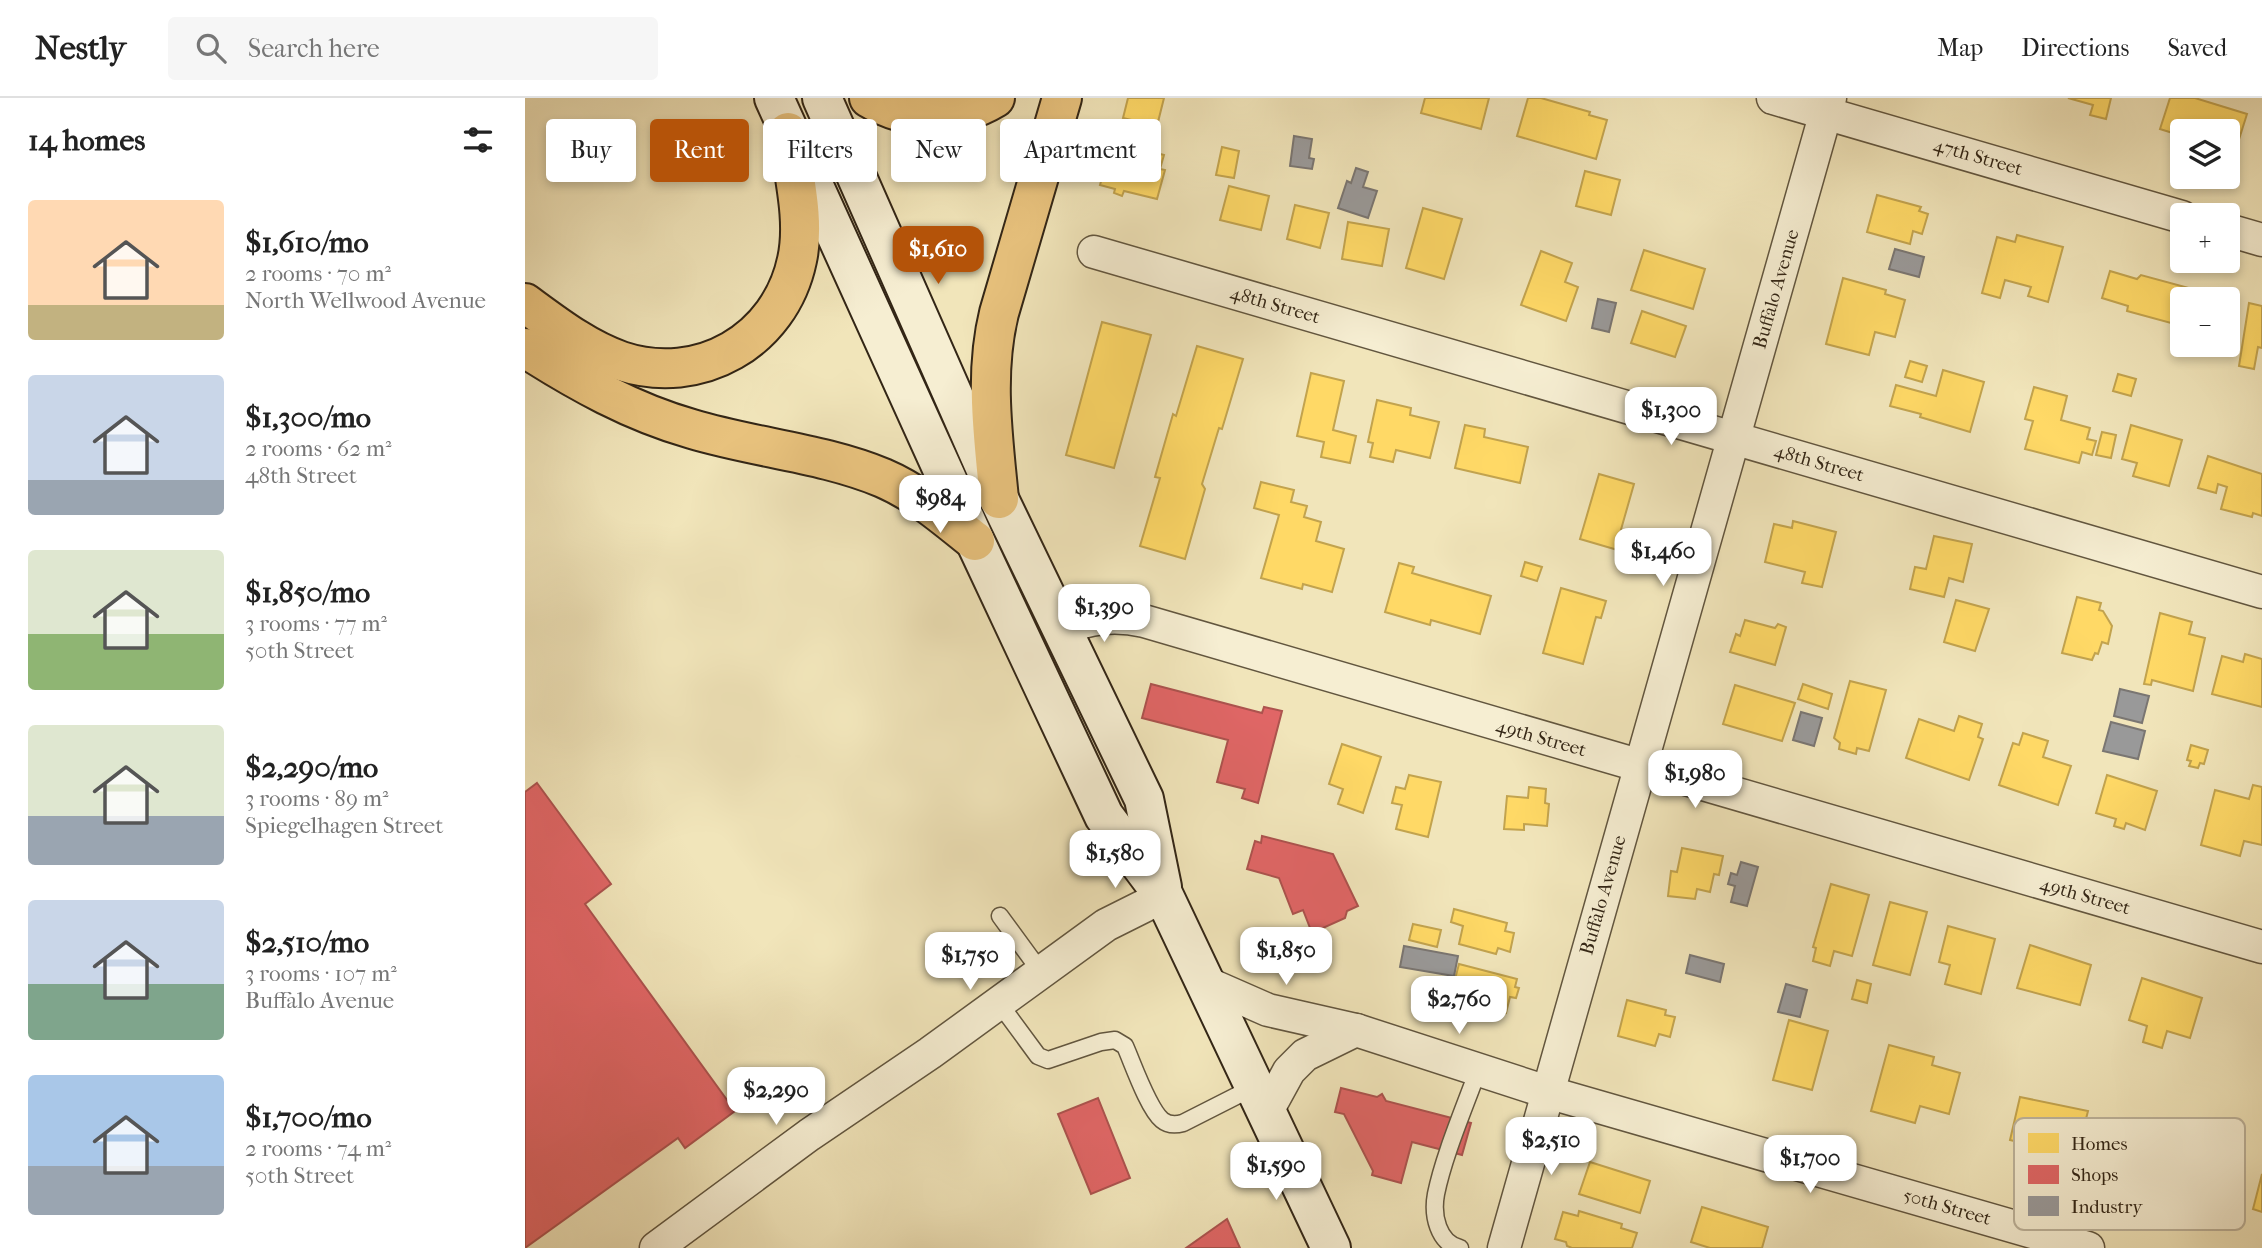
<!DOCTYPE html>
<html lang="en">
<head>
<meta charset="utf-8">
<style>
  :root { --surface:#fff; --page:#f6f6f6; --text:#222; --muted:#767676; --line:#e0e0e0; --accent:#b45309 }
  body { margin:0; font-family:"IM FELL French Canon",serif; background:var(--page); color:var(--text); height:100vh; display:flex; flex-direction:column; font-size:26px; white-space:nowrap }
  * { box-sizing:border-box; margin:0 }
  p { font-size:23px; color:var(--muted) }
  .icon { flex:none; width:38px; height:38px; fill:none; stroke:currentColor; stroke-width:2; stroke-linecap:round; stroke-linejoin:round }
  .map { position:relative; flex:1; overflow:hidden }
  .details { display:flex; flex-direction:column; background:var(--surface); width:525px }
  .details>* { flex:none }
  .banner { position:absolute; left:21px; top:21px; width:665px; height:63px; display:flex; gap:14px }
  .buttons { position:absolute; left:1645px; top:21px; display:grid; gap:14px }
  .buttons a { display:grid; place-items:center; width:70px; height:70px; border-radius:7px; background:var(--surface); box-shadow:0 4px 10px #0003; font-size:35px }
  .price { position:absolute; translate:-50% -60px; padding:0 16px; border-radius:14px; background:#fff; color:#222; font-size:23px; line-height:46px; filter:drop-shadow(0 2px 4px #0008) }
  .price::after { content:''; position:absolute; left:50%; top:42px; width:21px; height:16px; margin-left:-10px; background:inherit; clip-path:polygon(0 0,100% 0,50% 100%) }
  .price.on { background:var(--accent); color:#fff }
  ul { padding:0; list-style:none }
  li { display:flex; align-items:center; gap:21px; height:175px; padding:0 28px }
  li span { display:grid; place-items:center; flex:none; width:196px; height:140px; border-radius:7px; color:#555 }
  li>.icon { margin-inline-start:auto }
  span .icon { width:84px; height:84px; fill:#fffc; stroke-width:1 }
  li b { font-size:30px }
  h2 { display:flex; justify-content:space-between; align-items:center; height:84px; padding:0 28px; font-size:30px }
  .chip { padding:0 24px; border-radius:7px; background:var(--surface); box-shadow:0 4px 10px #0003; font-size:24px; line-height:63px }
  .chip.on { background:var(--accent); color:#fff }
  header { display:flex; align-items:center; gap:42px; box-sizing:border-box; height:98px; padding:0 35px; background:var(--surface); border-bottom:2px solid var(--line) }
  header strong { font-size:33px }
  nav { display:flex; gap:38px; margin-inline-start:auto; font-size:24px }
  .search { width:490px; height:63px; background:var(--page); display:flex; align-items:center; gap:18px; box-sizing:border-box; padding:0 24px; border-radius:7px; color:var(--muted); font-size:26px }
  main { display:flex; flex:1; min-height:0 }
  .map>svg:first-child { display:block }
</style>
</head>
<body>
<header>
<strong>Nestly</strong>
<div class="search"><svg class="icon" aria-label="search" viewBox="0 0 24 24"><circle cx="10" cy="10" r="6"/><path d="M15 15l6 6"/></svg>Search here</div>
<nav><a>Map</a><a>Directions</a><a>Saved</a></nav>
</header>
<main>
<section class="details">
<h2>14 homes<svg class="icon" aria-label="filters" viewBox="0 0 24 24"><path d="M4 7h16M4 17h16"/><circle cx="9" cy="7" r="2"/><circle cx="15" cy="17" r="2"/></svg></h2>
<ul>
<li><span style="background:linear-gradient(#ffd9b3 75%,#c2b280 0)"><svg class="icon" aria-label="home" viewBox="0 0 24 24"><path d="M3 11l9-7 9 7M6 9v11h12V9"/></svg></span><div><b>$1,610/mo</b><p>2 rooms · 70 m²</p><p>North Wellwood Avenue</p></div></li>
<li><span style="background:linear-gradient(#c9d6e8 75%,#9aa5b1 0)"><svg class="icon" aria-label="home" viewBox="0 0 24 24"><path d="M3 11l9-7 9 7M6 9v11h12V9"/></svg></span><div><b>$1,300/mo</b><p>2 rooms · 62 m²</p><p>48th Street</p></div></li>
<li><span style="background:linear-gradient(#dfe7d0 60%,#8fb573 0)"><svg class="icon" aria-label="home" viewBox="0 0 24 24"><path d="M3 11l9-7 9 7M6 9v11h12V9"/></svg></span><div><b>$1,850/mo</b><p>3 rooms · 77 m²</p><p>50th Street</p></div></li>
<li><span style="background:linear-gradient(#dfe7d0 65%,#9aa5b1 0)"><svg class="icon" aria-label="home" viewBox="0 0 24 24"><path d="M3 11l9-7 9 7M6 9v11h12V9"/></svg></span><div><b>$2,290/mo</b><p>3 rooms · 89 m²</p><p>Spiegelhagen Street</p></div></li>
<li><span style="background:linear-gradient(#c9d6e8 60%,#7fa58c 0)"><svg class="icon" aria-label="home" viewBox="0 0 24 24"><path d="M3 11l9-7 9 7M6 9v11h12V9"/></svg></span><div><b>$2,510/mo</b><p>3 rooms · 107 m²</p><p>Buffalo Avenue</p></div></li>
<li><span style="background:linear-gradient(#a9c7e8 65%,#9aa5b1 0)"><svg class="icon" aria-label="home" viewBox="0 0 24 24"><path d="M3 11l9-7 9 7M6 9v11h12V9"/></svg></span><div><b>$1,700/mo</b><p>2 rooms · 74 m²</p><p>50th Street</p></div></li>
</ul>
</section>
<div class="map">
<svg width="1737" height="1150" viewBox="0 0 1737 1150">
  <rect width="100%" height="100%" fill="#f1e5ba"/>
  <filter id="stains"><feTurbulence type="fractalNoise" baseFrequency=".00286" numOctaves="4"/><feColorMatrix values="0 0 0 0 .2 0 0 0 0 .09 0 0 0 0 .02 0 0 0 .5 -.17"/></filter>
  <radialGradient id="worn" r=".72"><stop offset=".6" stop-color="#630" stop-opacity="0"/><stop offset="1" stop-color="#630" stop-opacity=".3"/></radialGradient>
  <g fill="#ffd966" stroke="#c2a34e" stroke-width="2">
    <polygon points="603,0 639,0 632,28 598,20"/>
    <polygon points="900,0 964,0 956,31 896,15"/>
    <polygon points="1003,0 1016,0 1065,14 1064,17 1082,22 1071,61 992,38"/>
    <polygon points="1543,0 1586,0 1581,21 1565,17 1568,7"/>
    <polygon points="1645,0 1670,0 1722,16 1710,54 1703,52 1703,33 1657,33 1657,38 1635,31"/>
    <polygon points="697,49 714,53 709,80 691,77"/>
    <polygon points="585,52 621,62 624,53 639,57 635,71 640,72 632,101 599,93 597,98 589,95 590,91 575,87"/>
    <polygon points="1060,73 1095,82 1086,117 1051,108"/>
    <polygon points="704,88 744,98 736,132 695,122"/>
    <polygon points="1352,97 1396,109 1394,113 1403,116 1397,136 1388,133 1385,146 1342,134"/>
    <polygon points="770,107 804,115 795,150 762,141"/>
    <polygon points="898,110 937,121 919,181 881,170"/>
    <polygon points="823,124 864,131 857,168 817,161"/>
    <polygon points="1492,137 1538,149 1523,204 1503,198 1506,189 1480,182 1475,200 1457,195 1472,139 1490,144"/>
    <polygon points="1119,152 1180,171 1168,211 1106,192"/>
    <polygon points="1016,153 1047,165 1040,184 1053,189 1041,223 996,207"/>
    <polygon points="1585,173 1612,181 1616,177 1693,198 1692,201 1657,201 1657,228 1602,213 1603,208 1577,200"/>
    <polygon points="1318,180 1361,192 1360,196 1380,202 1370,239 1350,234 1344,257 1301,246"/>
    <polygon points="1724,205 1737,208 1737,250 1733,249 1729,271 1714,268"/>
    <polygon points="1117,213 1161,228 1150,259 1106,245"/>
    <polygon points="577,224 626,237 589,370 541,357"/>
    <polygon points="672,248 718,261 697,331 694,330 677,386 680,391 660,461 615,448 635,380 630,379 648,316 651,318"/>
    <polygon points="1385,263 1402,268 1397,284 1380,279"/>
    <polygon points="1418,272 1459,284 1445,334 1395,319 1396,316 1365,308 1371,287 1411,298"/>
    <polygon points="786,275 819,283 808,332 831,338 825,365 796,359 799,344 772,338"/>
    <polygon points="1593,276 1611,281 1606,298 1588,293"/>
    <polygon points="1509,289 1542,298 1536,322 1565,330 1562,341 1571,343 1567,357 1557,354 1554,365 1500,351 1508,323 1500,321"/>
    <polygon points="852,302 886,310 885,317 914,324 905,360 871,352 868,364 845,359 848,345 843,344"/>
    <polygon points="940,327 960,331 959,339 1003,349 995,385 930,370"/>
    <polygon points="1606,327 1657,342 1644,388 1608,378 1612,365 1597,361"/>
    <polygon points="1577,334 1591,337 1586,360 1571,357"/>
    <polygon points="1683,358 1737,376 1737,418 1728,415 1727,419 1696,411 1702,389 1693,386 1691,395 1673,390"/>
    <polygon points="1074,376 1109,386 1095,435 1101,437 1096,453 1055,441"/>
    <polygon points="736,384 769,392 766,404 782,408 779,419 796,424 791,443 819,451 807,494 778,486 777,491 736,480 754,417 729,410"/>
    <polygon points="1268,423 1311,434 1297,489 1277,485 1280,474 1240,464 1249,426 1267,430"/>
    <polygon points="1409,438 1447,446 1438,484 1424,480 1419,499 1385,491 1390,469 1401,471"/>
    <polygon points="1000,464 1017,469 1012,483 996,478"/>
    <polygon points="874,465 889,469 887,475 966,498 955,536 906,522 905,527 860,514"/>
    <polygon points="1036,490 1081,503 1076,520 1071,519 1058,566 1018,555"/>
    <polygon points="1552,499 1576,505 1574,512 1578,513 1587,528 1583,546 1577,544 1573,556 1570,555 1567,562 1537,555"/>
    <polygon points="1431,502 1464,511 1450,553 1419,544"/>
    <polygon points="1635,515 1667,524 1664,536 1680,540 1668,593 1627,582 1626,587 1619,586"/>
    <polygon points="1220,522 1250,530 1253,526 1261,529 1250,567 1205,554 1211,536 1215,538"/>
    <polygon points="1720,556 1737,561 1737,609 1687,596 1697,558 1718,564"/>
    <polygon points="1325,583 1361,592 1344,653 1332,650 1331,656 1314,651 1315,645 1309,640"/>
    <polygon points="1278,586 1307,596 1303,611 1273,601"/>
    <polygon points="1210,587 1270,605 1257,643 1198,626"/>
    <polygon points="1434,618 1457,626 1453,639 1458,641 1444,682 1381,660 1394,621 1429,633"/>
    <polygon points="1498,635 1523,643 1518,659 1546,668 1533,707 1474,687 1488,645 1494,647"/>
    <polygon points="817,646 856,659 838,715 813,706 818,691 804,686"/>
    <polygon points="1666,647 1683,652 1679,666 1675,665 1673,670 1664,668 1666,663 1662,662"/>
    <polygon points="884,677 916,684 903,739 871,731 877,707 867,705 871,689 880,691"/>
    <polygon points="1582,677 1632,693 1620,732 1601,725 1599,731 1589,728 1591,721 1571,715"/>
    <polygon points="1728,687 1737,689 1737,747 1719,743 1715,758 1676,747 1690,692 1724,701"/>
    <polygon points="1004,689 1021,691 1020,705 1024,706 1022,728 999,726 999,732 979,731 982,698 1003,700"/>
    <polygon points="1157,750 1198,758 1194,777 1189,776 1185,794 1172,791 1170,801 1143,798 1146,773 1152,774"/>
    <polygon points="1306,786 1344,797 1327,858 1309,853 1305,868 1288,863 1291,850 1288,849"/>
    <polygon points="1365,804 1402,814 1385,877 1348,867"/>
    <polygon points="929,811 982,825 980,833 989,835 985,854 973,850 971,856 934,846 938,828 926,824"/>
    <polygon points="888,826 916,832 912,849 884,842"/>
    <polygon points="1423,828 1470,841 1456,896 1420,886 1425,867 1414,864"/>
    <polygon points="1505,847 1566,867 1555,907 1492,890"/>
    <polygon points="934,866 992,881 990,889 994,890 991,900 985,899 981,915 925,900"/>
    <polygon points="1617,880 1677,900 1665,940 1642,933 1637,950 1618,944 1622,928 1604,922"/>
    <polygon points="1332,882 1346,886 1342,905 1327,901"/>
    <polygon points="1102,902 1141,912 1140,917 1150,919 1145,939 1134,936 1130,948 1093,938"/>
    <polygon points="1264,922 1303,933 1287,992 1248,982"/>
    <polygon points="1364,947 1409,959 1407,967 1435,975 1424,1016 1395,1008 1390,1025 1346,1013"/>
    <polygon points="1495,999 1563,1013 1552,1056 1555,1057 1552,1066 1524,1059 1525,1052 1485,1042"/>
    <polygon points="1065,1064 1125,1083 1115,1115 1054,1096"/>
    <polygon points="1737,1076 1737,1114 1728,1111"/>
    <polygon points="1177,1109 1243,1129 1237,1150 1185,1150 1166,1144"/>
    <polygon points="1054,1113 1097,1126 1096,1130 1112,1135 1107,1150 1047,1150 1042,1148 1041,1144 1030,1141 1038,1114 1053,1118"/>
  </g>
  <g fill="#e06666" stroke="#ac534e" stroke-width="2">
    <polygon points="626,586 737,615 739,609 757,613 733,705 717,700 720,691 692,684 703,642 617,620"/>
    <polygon points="12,685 86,786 60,806 210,1013 160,1050 153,1040 0,1150 0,694"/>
    <polygon points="737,738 808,756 833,808 822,813 820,820 787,835 778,812 768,816 754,780 722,771 730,743 736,745"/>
    <polygon points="816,990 852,999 857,996 861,1003 946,1025 937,1057 887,1044 876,1085 847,1077 848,1073 819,1016 810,1014"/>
    <polygon points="573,1000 605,1080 566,1096 533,1016"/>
    <polygon points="702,1121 715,1150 661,1150"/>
  </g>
  <g fill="#999" stroke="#7a7672" stroke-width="2">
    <polygon points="769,38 787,41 784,60 789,61 787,71 765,68"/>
    <polygon points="831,70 843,74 838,89 852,93 843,120 813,110 822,83 826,85"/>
    <polygon points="1370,151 1399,159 1394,179 1364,171"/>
    <polygon points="1073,201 1091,205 1084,234 1067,230"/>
    <polygon points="1595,591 1624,598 1617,625 1589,618"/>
    <polygon points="1276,614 1297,620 1289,648 1268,642"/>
    <polygon points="1586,624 1620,633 1613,661 1578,653"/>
    <polygon points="1216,764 1233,769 1222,808 1206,804 1210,788 1203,786 1206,775 1212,777"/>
    <polygon points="879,848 933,858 929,878 875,869"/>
    <polygon points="1165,857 1199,866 1195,884 1161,875"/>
    <polygon points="1261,886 1282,892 1275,919 1253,914"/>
  </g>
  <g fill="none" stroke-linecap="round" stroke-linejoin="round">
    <defs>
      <g id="lane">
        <polyline points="475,818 516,874"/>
        <path d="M 474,905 L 513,958 L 523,962 L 576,944 L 590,942 L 600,948 C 608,966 623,1010 637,1022 C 643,1027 651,1027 658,1025 L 729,989"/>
        <path d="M 935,1150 C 913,1145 907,1117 911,1096 C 919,1057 939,1011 953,972"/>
      </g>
      <g id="street">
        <polyline points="1248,0 1657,119"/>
        <polyline points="1703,132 1737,142"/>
        <polyline points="569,154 1737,494"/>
        <path d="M 536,531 C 564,520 589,516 619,523 L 1737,849"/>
        <polyline points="679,884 743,912 831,932 1022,994 1563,1150"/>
        <polyline points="741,1015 764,973 780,957 831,932"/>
        <polyline points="131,1150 284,1037 405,955 581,827 639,798"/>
        <polyline points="979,1150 1305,0"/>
      </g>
      <g id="secondary">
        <polyline points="249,0 450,443 579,718 639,798 806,1150"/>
        <polyline points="297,0 474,401 619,701 637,789"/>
      </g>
      <g id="highway">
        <path d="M 344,0 C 384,24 430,24 470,0"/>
        <path d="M 0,205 C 30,227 61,251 96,263 C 174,289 255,243 272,162 C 281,122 268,75 263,34"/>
        <path d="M 0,250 C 53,284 107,314 167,331 C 230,350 298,355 358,380 C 393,395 421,420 450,443"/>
        <path d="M 474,401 C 468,339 459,276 474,215 L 537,0"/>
      </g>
    </defs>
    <use href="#lane" stroke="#62563f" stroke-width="19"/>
    <use href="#street" stroke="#62563f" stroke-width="35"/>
    <use href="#secondary" stroke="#332616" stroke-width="42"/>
    <use href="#highway" stroke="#332616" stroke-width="42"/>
    <use href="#lane" stroke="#f6eed2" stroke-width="16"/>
    <use href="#street" stroke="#f6eed2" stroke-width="32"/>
    <use href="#secondary" stroke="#f6eed2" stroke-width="38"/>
    <use href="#highway" stroke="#e8c27d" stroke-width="38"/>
  </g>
  <g text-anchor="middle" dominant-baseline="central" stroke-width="7" stroke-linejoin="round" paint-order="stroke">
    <g font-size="19" fill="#332616" stroke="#f6eed2">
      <text transform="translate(1453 59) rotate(16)">47th Street</text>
      <text transform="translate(1251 191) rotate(-74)">Buffalo Avenue</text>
      <text transform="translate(750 207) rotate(16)">48th Street</text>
      <text transform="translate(1294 365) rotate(16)">48th Street</text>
      <text transform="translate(1016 640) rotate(16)">49th Street</text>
      <text transform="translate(1078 797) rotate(-74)">Buffalo Avenue</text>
      <text transform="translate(1560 798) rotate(16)">49th Street</text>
      <text transform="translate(1422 1109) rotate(16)">50th Street</text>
    </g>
  </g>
  <rect x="1489" y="1020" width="231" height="112" rx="10" fill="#f6eed2" stroke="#bcb29a" stroke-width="2"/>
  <rect x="1503" y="1035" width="31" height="20" fill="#ffd966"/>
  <rect x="1503" y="1067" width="31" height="19" fill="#e06666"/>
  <rect x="1503" y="1098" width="31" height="20" fill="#999"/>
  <g font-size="19" fill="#332616">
    <text x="1546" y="1052">Homes</text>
    <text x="1546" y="1083">Shops</text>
    <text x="1546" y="1115">Industry</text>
  </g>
  <rect width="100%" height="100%" filter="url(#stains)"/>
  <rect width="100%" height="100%" fill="url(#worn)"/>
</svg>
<div class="buttons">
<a><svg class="icon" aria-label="layers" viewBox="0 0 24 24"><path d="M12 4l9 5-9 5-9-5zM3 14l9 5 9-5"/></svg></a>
<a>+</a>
<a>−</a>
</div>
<b class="price on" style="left:413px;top:188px">$1,610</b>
<b class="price" style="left:1146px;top:349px">$1,300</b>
<b class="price" style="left:415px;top:437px">$984</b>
<b class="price" style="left:1138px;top:490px">$1,460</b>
<b class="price" style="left:579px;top:546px">$1,390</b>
<b class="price" style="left:1170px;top:712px">$1,980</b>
<b class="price" style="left:590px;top:792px">$1,580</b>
<b class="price" style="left:761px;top:889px">$1,850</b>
<b class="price" style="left:445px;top:894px">$1,750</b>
<b class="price" style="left:934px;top:938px">$2,760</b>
<b class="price" style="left:251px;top:1029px">$2,290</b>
<b class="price" style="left:1026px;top:1079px">$2,510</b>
<b class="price" style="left:1285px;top:1097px">$1,700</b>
<b class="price" style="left:751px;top:1104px">$1,590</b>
<div class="banner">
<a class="chip">Buy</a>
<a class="chip on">Rent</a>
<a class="chip">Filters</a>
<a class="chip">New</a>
<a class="chip">Apartment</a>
</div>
</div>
</main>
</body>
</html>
